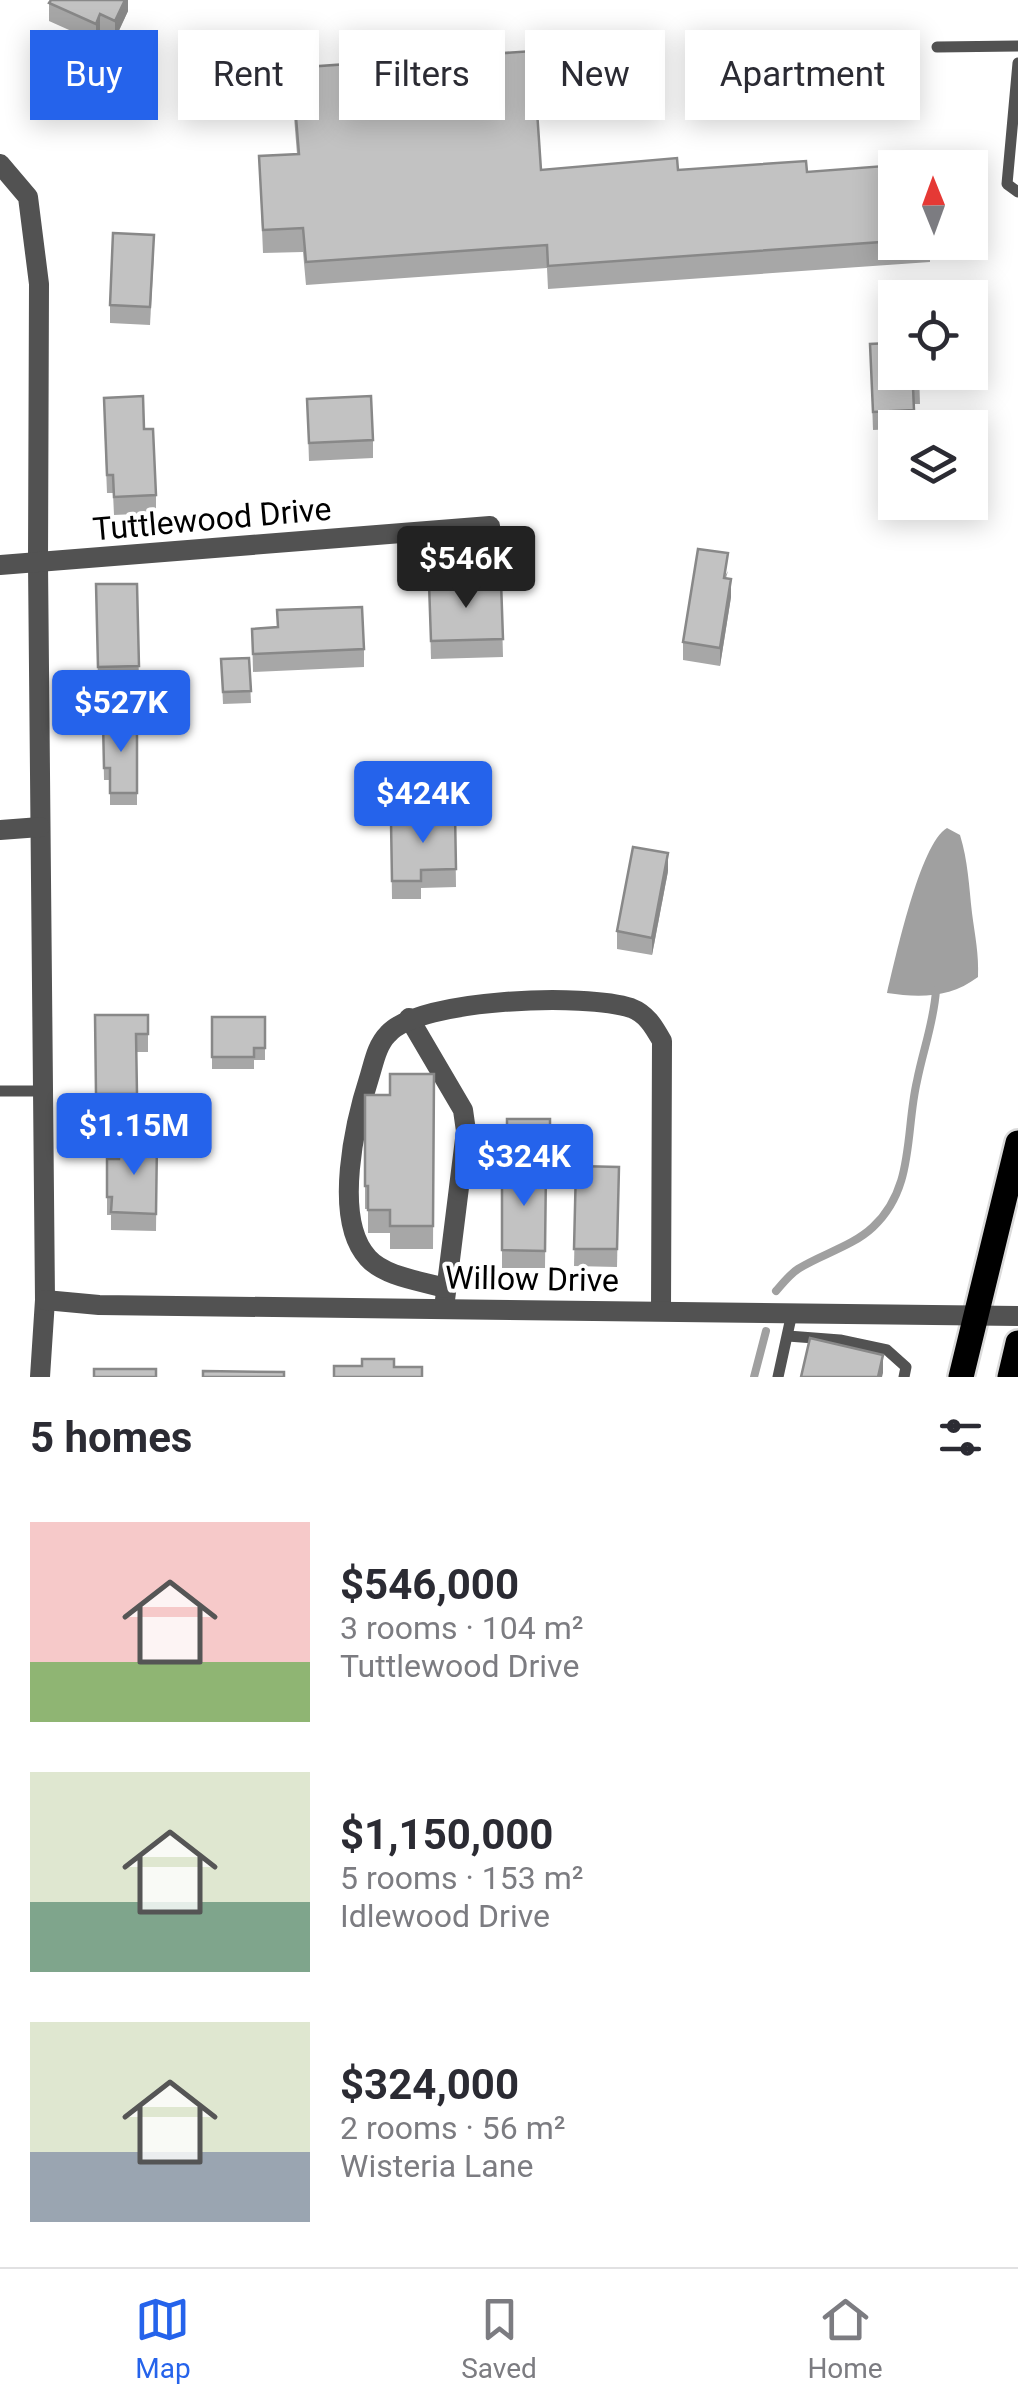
<!DOCTYPE html>
<html lang="en">
<head>
<meta charset="utf-8">
<style>
  :root { --surface:#fff; --page:#f2f2f3; --text:#2b2b33; --muted:#7c7c81; --line:#e1e1e2; --accent:#2563eb }
  body { margin:0; font-family:Roboto,sans-serif; background:var(--page); color:var(--text); height:100vh; display:flex; flex-direction:column; font-size:38px; white-space:nowrap }
  * { box-sizing:border-box; margin:0 }
  p { font-size:32px; color:var(--muted) }
  .icon { flex:none; width:55px; height:55px; fill:none; stroke:currentColor; stroke-width:2; stroke-linecap:round; stroke-linejoin:round }
  .map { position:relative; height:1377px; overflow:hidden }
  .side { display:flex; flex-direction:column; background:var(--surface); flex:1 }
  .side>* { flex:none }
  .hud { position:absolute; left:30px; top:30px; width:960px; height:90px; display:flex; gap:20px }
  .needle { width:65px; rotate:359deg }
  .controls { position:absolute; left:878px; top:150px; display:grid; gap:20px }
  .controls a { display:grid; place-items:center; width:110px; height:110px; border-radius:0px; background:var(--surface); box-shadow:0 5px 25px #0003; font-size:50px }
  .price { position:absolute; translate:-50% -85px; padding:0 22px; border-radius:10px; background:var(--accent); color:#fff; font-size:32px; line-height:65px; filter:drop-shadow(0 2px 5px #0008) }
  .price::after { content:''; position:absolute; left:50%; top:60px; width:30px; height:22px; margin-left:-15px; background:inherit; clip-path:polygon(0 0,100% 0,50% 100%) }
  .price.active { background:#222; color:#fff }
  ul { padding:0; list-style:none }
  li { display:flex; align-items:center; gap:30px; height:250px; padding:0 30px }
  li span { display:grid; place-items:center; flex:none; width:280px; height:200px; border-radius:0px; color:#555 }
  li>.icon { margin-inline-start:auto }
  span .icon { width:120px; height:120px; fill:#fffc; stroke-width:1 }
  li b { font-size:42px }
  h2 { display:flex; justify-content:space-between; align-items:center; height:120px; padding:0 30px; font-size:42px }
  .pill { padding:0 35px; border-radius:0px; background:var(--surface); box-shadow:0 5px 25px #0003; font-size:35px; line-height:90px }
  .pill.active { background:var(--accent); color:#fff }
  .tabs { display:flex; justify-content:space-around; align-items:center; height:140px; border-top:2px solid var(--line); background:var(--surface); font-size:28px; color:var(--muted) }
  .tabs a { display:grid; justify-items:center; gap:5px }
  .tabs .active { color:var(--accent) }
  .map>svg:first-child { display:block }
</style>
</head>
<body>
<div class="map">
<svg width="1018" height="1377" viewBox="0 0 1018 1377">
  <rect width="100%" height="100%" fill="#fff"/>
  <path fill="#a0a0a0" d="M 947,828 L 960,835 C 968,861 969,886 972,913 C 975,936 979,954 978,977 C 950,998 920,998 887,993 C 895,960 920,843 947,828 Z"/>
  <g fill="none" stroke-linecap="round" stroke-linejoin="round">
    <g stroke="#a0a0a0" stroke-width="8">
      <path d="M 776,1291 C 783,1283 790,1274 798,1269 C 822,1254 853,1246 873,1227 C 915,1188 905,1132 917,1081 C 923,1050 934,1022 936,990"/>
      <polyline points="754,1377 766,1331"/>
    </g>
    <defs>
      <g id="primary">
        <polyline points="961,1377 1018,1143"/>
        <polyline points="1010,1377 1018,1343"/>
      </g>
    </defs>
    <use href="#primary" stroke="#dbdbdb" stroke-width="30"/>
    <g stroke="#525252" stroke-width="11">
      <polyline points="937,47 1018,46"/>
      <polyline points="1018,63 1007,184 1018,192"/>
      <polyline points="0,1091 42,1091"/>
      <polyline points="788,1336 840,1340 887,1350 906,1367 904,1377"/>
      <polyline points="778,1377 792,1313"/>
    </g>
    <g stroke="#525252" stroke-width="20">
      <polyline points="0,164 28,197 39,284 38,563 45,1300 40,1377"/>
      <polyline points="0,565 490,526"/>
      <polyline points="0,830 40,827"/>
      <polyline points="409,1018 463,1110 466,1131 445,1300"/>
      <path d="M 445,1288 C 422,1281 385,1277 368,1258 C 332,1219 355,1121 370,1075 C 374,1062 377,1045 388,1034 C 420,998 587,993 631,1008 C 647,1014 654,1027 662,1041 L 661,1311"/>
      <polyline points="45,1300 99,1305 1018,1316"/>
    </g>
    <use href="#primary" stroke="#000" stroke-width="25"/>
  </g>
  <g fill="#a7a7a7">
    <polygon points="128,0 128,11 115,39 100,32 96,42 49,21 49,3"/>
    <polygon points="292,68 541,170 807,172 895,168 895,242 930,242 930,262 548,289 547,268 306,285 303,252 263,253 259,156 297,154 292,92"/>
    <polygon points="154,253 150,325 110,323 110,305"/>
    <polygon points="870,344 919,372 920,404 914,404 914,428 873,430"/>
    <polygon points="307,399 373,440 373,458 309,461"/>
    <polygon points="104,416 144,429 156,495 156,513 114,515 113,493 107,493"/>
    <polygon points="728,571 726,578 731,597 720,666 683,660 683,642"/>
    <polygon points="501,581 503,657 431,659 429,583"/>
    <polygon points="96,584 137,584 139,684 98,684"/>
    <polygon points="252,629 364,649 364,667 253,672"/>
    <polygon points="249,658 251,703 223,704 221,659"/>
    <polygon points="103,721 137,721 137,805 110,805 110,780 104,780"/>
    <polygon points="455,813 456,887 421,888 421,899 392,899 391,821 422,821"/>
    <polygon points="668,871 652,955 617,949 617,931"/>
    <polygon points="95,1015 148,1015 148,1052 136,1052 137,1112 96,1112"/>
    <polygon points="212,1017 265,1017 265,1060 254,1060 254,1069 212,1069"/>
    <polygon points="434,1074 433,1249 390,1249 390,1233 368,1233 368,1209 365,1209 365,1095 390,1095"/>
    <polygon points="507,1119 550,1119 550,1174 546,1174 545,1268 502,1268 502,1168 507,1168"/>
    <polygon points="157,1141 156,1231 111,1230 111,1215 107,1215 107,1159 119,1159"/>
    <polygon points="576,1166 619,1167 617,1267 574,1266"/>
  </g>
  <g fill="#888">
    <polygon points="125,0 128,0 128,11 115,39 115,21"/>
    <polygon points="100,14 100,32 96,42 96,24"/>
    <polygon points="731,579 731,597 720,666 720,648"/>
    <polygon points="668,853 668,871 652,955 652,938"/>
    <polygon points="883,1355 883,1373 882,1377 878,1377"/>
  </g>
  <g fill="#c2c2c2" stroke="#888" stroke-width="2.5">
    <polygon points="51,0 125,0 115,21 100,14 96,24 49,3"/>
    <polygon points="533,51 541,170 677,158 678,170 806,161 807,172 924,163 924,168 895,168 895,241 548,266 547,245 306,262 303,228 263,230 259,156 299,154 292,68"/>
    <polygon points="113,233 154,235 150,307 110,305"/>
    <polygon points="889,343 890,355 895,355 895,372 919,372 920,387 913,387 914,410 873,412 870,344"/>
    <polygon points="143,396 144,429 153,429 156,495 114,497 113,475 107,475 104,398"/>
    <polygon points="371,396 373,440 309,443 307,399"/>
    <polygon points="698,549 728,553 724,578 731,579 720,648 683,642"/>
    <polygon points="501,581 503,639 431,641 429,583"/>
    <polygon points="96,584 137,584 139,666 98,667"/>
    <polygon points="362,607 364,649 253,654 252,629 278,627 277,610"/>
    <polygon points="249,658 251,691 223,692 221,659"/>
    <polygon points="103,721 137,721 137,793 110,793 110,768 104,768"/>
    <polygon points="455,813 456,869 421,870 421,881 392,881 391,821 423,821 422,814"/>
    <polygon points="633,847 668,853 652,938 617,931"/>
    <polygon points="95,1015 148,1015 148,1034 136,1034 137,1094 96,1094"/>
    <polygon points="212,1017 265,1017 265,1048 254,1048 254,1057 212,1057"/>
    <polygon points="390,1074 434,1074 433,1226 390,1226 390,1210 368,1210 368,1186 365,1186 365,1095 390,1095"/>
    <rect x="507" y="1119" width="43" height="43"/>
    <polygon points="120,1141 157,1141 156,1214 111,1212 112,1197 107,1197 107,1159 119,1159"/>
    <polygon points="576,1166 619,1167 617,1249 574,1249"/>
    <polygon points="502,1168 546,1168 545,1251 502,1250"/>
    <polygon points="810,1338 883,1355 878,1377 801,1377"/>
    <polygon points="362,1359 394,1359 394,1367 422,1367 422,1377 334,1377 334,1366 362,1366"/>
    <rect x="94" y="1369" width="62" height="8"/>
    <polygon points="203,1371 284,1372 284,1377 203,1377"/>
  </g>
  <g text-anchor="middle" dominant-baseline="central" stroke-width="8" stroke-linejoin="round" paint-order="stroke">
    <g font-size="32" fill="#000" stroke="#fff">
      <text transform="translate(212 519) rotate(-5)">Tuttlewood Drive</text>
      <text transform="translate(532 1279) rotate(1)">Willow Drive</text>
    </g>
  </g>
</svg>
<div class="controls">
<a><svg class="needle" viewBox="-14 -14 28 28"><path d="M0-13l5 13h-10z" fill="#e53935"/><path d="M0 13l5-13h-10z" fill="#7c7c81"/></svg></a>
<a><svg class="icon" aria-label="locate" viewBox="0 0 24 24"><circle cx="12" cy="12" r="6"/><path d="M12 2v4M12 18v4M2 12h4M18 12h4"/></svg></a>
<a><svg class="icon" aria-label="layers" viewBox="0 0 24 24"><path d="M12 4l9 5-9 5-9-5zM3 14l9 5 9-5"/></svg></a>
</div>
<b class="price active" style="left:466px;top:611px">$546K</b>
<b class="price" style="left:121px;top:755px">$527K</b>
<b class="price" style="left:423px;top:846px">$424K</b>
<b class="price" style="left:134px;top:1178px">$1.15M</b>
<b class="price" style="left:524px;top:1209px">$324K</b>
<div class="hud">
<a class="pill active">Buy</a>
<a class="pill">Rent</a>
<a class="pill">Filters</a>
<a class="pill">New</a>
<a class="pill">Apartment</a>
</div>
</div>
<section class="side">
<h2>5 homes<svg class="icon" aria-label="filters" viewBox="0 0 24 24"><path d="M4 7h16M4 17h16"/><circle cx="9" cy="7" r="2"/><circle cx="15" cy="17" r="2"/></svg></h2>
<ul>
<li><span style="background:linear-gradient(#f6c9c9 70%,#8fb573 0)"><svg class="icon" aria-label="home" viewBox="0 0 24 24"><path d="M3 11l9-7 9 7M6 9v11h12V9"/></svg></span><div><b>$546,000</b><p>3 rooms · 104 m²</p><p>Tuttlewood Drive</p></div></li>
<li><span style="background:linear-gradient(#dfe7d0 65%,#7fa58c 0)"><svg class="icon" aria-label="home" viewBox="0 0 24 24"><path d="M3 11l9-7 9 7M6 9v11h12V9"/></svg></span><div><b>$1,150,000</b><p>5 rooms · 153 m²</p><p>Idlewood Drive</p></div></li>
<li><span style="background:linear-gradient(#dfe7d0 65%,#9aa5b1 0)"><svg class="icon" aria-label="home" viewBox="0 0 24 24"><path d="M3 11l9-7 9 7M6 9v11h12V9"/></svg></span><div><b>$324,000</b><p>2 rooms · 56 m²</p><p>Wisteria Lane</p></div></li>
</ul>
</section>
<nav class="tabs">
<a class="active"><svg class="icon" aria-label="map" viewBox="0 0 24 24"><path d="M3 6l6-2 6 2 6-2v14l-6 2-6-2-6 2zM9 4v14M15 6v14"/></svg>Map</a>
<a><svg class="icon" aria-label="saved" viewBox="0 0 24 24"><path d="M7 4h10v16l-5-4-5 4z"/></svg>Saved</a>
<a><svg class="icon" aria-label="home" viewBox="0 0 24 24"><path d="M3 11l9-7 9 7M6 9v11h12V9"/></svg>Home</a>
</nav>
</body>
</html>
